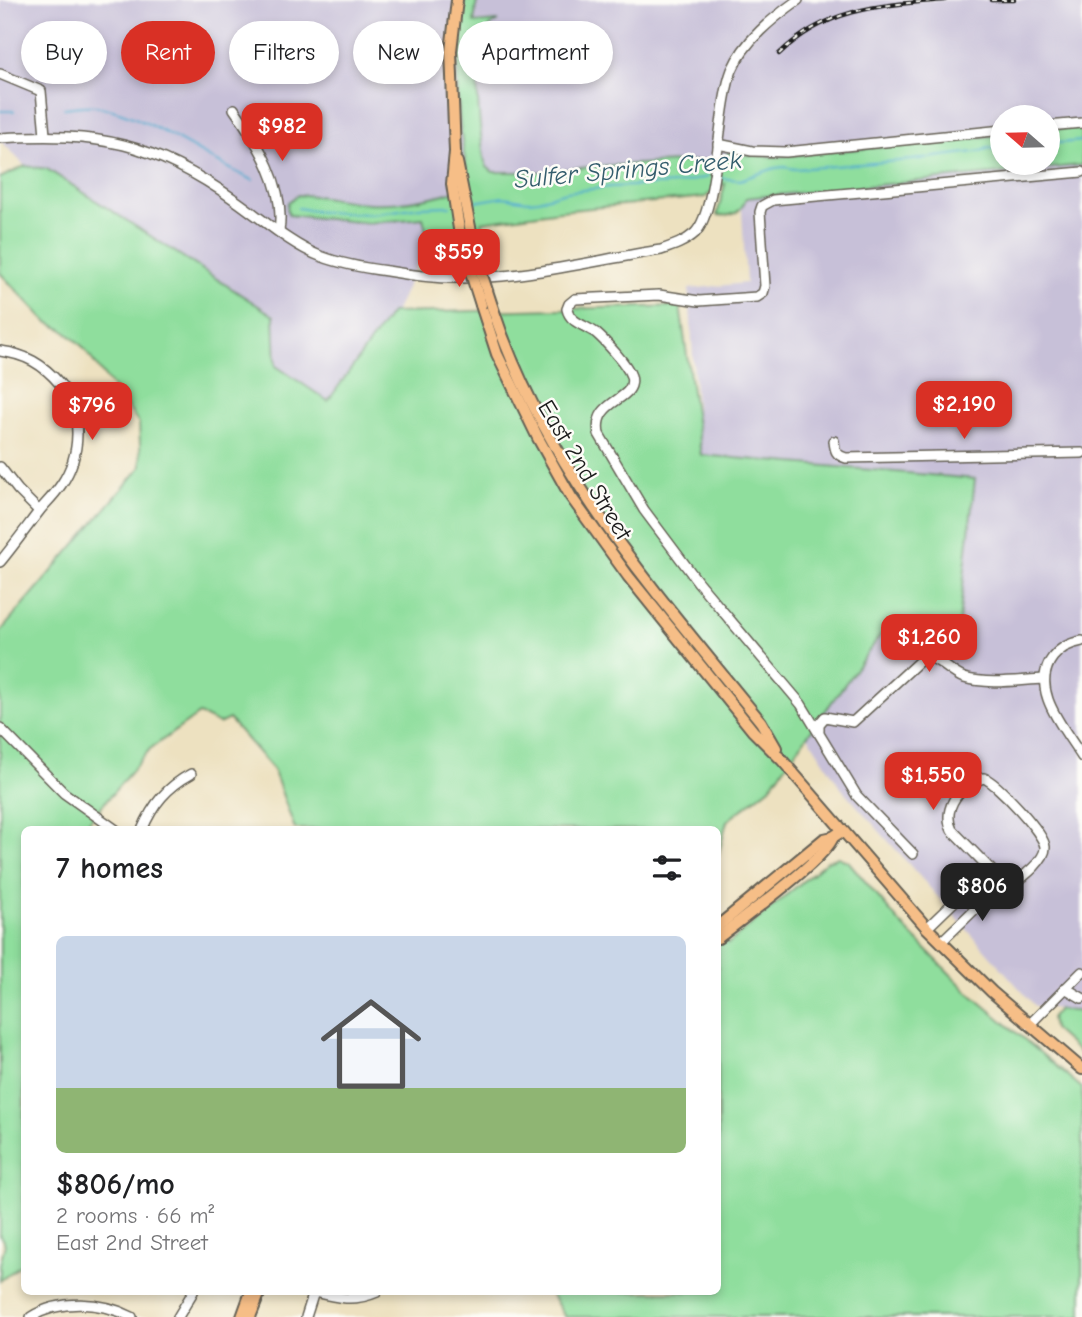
<!DOCTYPE html>
<html lang="en">
<head>
<meta charset="utf-8">
<style>
  :root { --surface:#fff; --page:#f2f2f2; --text:#202124; --muted:#757577; --line:#e0e0e0; --accent:#d93025 }
  body { margin:0; font-family:"Comic Neue",sans-serif; background:var(--page); color:var(--text); height:100vh; display:flex; flex-direction:column; font-size:26px; white-space:nowrap }
  * { box-sizing:border-box; margin:0 }
  p { font-size:23px; color:var(--muted) }
  .icon { flex:none; width:38px; height:38px; fill:none; stroke:currentColor; stroke-width:2; stroke-linecap:round; stroke-linejoin:round }
  .map { position:relative; flex:1; overflow:hidden }
  .drawer { position:absolute; left:21px; top:826px; width:700px; height:469px; display:flex; flex-direction:column; background:var(--surface); border-radius:10px; box-shadow:0 4px 10px #0003 }
  .drawer>* { flex:none }
  .guide { position:absolute; left:21px; top:21px; width:700px; height:63px; display:flex; gap:14px }
  .needle { width:46px; rotate:290deg }
  .buttons { position:absolute; left:990px; top:105px; display:grid; gap:14px }
  .buttons a { display:grid; place-items:center; width:70px; height:70px; border-radius:50%; background:var(--surface); box-shadow:0 4px 10px #0003; font-size:35px }
  .price { position:absolute; translate:-50% -60px; padding:0 16px; border-radius:14px; background:var(--accent); color:#fff; font-size:23px; line-height:46px; filter:drop-shadow(0 2px 4px #0008) }
  .price::after { content:''; position:absolute; left:50%; top:42px; width:21px; height:16px; margin-left:-10px; background:inherit; clip-path:polygon(0 0,100% 0,50% 100%) }
  .price.on { background:#222; color:#fff }
  ul { padding:0; list-style:none }
  li { display:grid; align-content:center; gap:14px; height:371px; padding:0 35px }
  li+li { border-top:2px solid var(--line) }
  li span { display:grid; place-items:center; height:217px; border-radius:10px; color:#555 }
  li>.icon { margin-inline-start:auto }
  span .icon { width:126px; height:126px; fill:#fffc; stroke-width:1 }
  li b { font-size:30px }
  h2 { display:flex; justify-content:space-between; align-items:center; height:84px; padding:0 35px; font-size:30px }
  .chip { padding:0 24px; border-radius:32px; background:var(--surface); box-shadow:0 4px 10px #0003; font-size:24px; line-height:63px }
  .chip.on { background:var(--accent); color:#fff }
  .map>svg:first-child { display:block }
</style>
</head>
<body>
<div class="map">
<svg width="1082" height="1317" viewBox="0 0 1082 1317">
  <rect width="100%" height="100%" fill="#fdfcf7"/>
  <filter id="ink" filterUnits="userSpaceOnUse"><feTurbulence type="fractalNoise" baseFrequency=".0143" numOctaves="2"/><feDisplacementMap in="SourceGraphic" scale="14" xChannelSelector="R" yChannelSelector="G"/><feConvolveMatrix kernelMatrix="1 2 1 2 8 2 1 2 1" color-interpolation-filters="sRGB"/></filter>
  <filter id="wash" filterUnits="userSpaceOnUse"><feTurbulence type="fractalNoise" baseFrequency=".00686" numOctaves="4" result="noise"/><feDisplacementMap in="SourceGraphic" scale="28" xChannelSelector="R" yChannelSelector="G"/><feGaussianBlur stdDeviation="1.57" result="paint"/><feColorMatrix in="noise" values="0 0 0 0 0 0 0 0 0 0 0 0 0 0 0 0 0 1.4 0 .05"/><feComposite in="paint" operator="in"/></filter>
  <g filter="url(#wash)">
    <rect width="100%" height="100%" fill="#ede1c0"/>
    <g fill="#c7c0d8">
      <polygon points="0,0 1082,0 1082,147 1048,150 1048,117 1003,117 1003,155 441,210 395,313 329,402 276,366 48,169 25,166 0,140"/>
      <polygon points="1082,159 1082,1012 1035,1006 841,788 773,682 699,461 689,289 746,283 741,194"/>
    </g>
    <g fill="#8fde9d" stroke="#567d5c" stroke-width="2">
      <path d="M 465,0 L 477,0 L 474,23 L 498,21 C 466,32 480,130 484,158 L 487,167 L 493,172 L 542,172 L 600,166 L 719,160 L 727,153 L 776,157 L 1003,135 L 1003,163 L 1048,163 L 1048,130 L 1082,127 L 1082,165 L 746,198 C 741,213 733,217 717,215 L 725,184 L 719,185 L 706,197 L 560,211 L 482,222 L 491,270 L 486,272 L 426,271 L 428,238 L 423,218 L 368,223 L 289,215 L 287,210 L 288,202 L 298,195 C 322,195 345,202 368,203 C 402,205 438,197 470,186 C 457,127 452,59 465,0 Z"/>
      <polygon points="25,166 47,169 274,316 276,366 328,401 391,313 680,306 701,455 975,479 958,630 890,622 770,787 727,821 718,856 718,830 295,829 273,769 229,719 219,724 199,714 150,749 90,820 86,829 24,830 24,1262 0,1281 0,1264 5,1244 0,1236 0,632 141,467 139,423 82,346 62,329 47,322 0,273 0,178"/>
      <polygon points="838,857 849,862 899,922 967,991 1082,1088 1082,1317 565,1317 550,1292 718,1292 718,928 728,944 827,861"/>
      <polygon points="1058,1009 1082,1012 1082,1055 1053,1029 1051,1018"/>
    </g>
    <g fill="none" stroke-linecap="round" stroke-linejoin="round">
      <g stroke="#51accf" stroke-width="2">
        <path d="M 64,108 C 74,107 86,105 96,106 C 151,116 203,158 253,180"/>
        <polyline points="0,111 14,111"/>
        <polyline points="1048,144 1082,141"/>
        <polyline points="717,178 740,180 775,168 784,167 795,169 912,160 982,151 988,148 1003,150"/>
        <polyline points="469,203 503,197 528,201 538,200 566,192 610,187 677,184 708,177"/>
        <polyline points="298,208 323,212 372,214 420,207 450,206"/>
      </g>
    </g>
  </g>
  <g filter="url(#ink)">
    <g fill="none" stroke-linecap="round" stroke-linejoin="round">
      <defs>
        <g id="minor">
          <polyline points="0,74 41,91 45,135"/>
          <path d="M 234,109 C 258,143 286,188 279,231"/>
          <polyline points="1048,126 1082,123"/>
          <path d="M 0,138 C 99,132 153,142 235,200 C 261,218 291,245 320,256 C 341,264 364,268 387,271 C 410,275 433,278 456,278 C 523,279 595,260 661,250 C 673,246 685,242 695,233 C 719,208 717,108 732,70 C 744,41 773,18 798,0"/>
          <polyline points="718,144 752,151 786,152 1003,130"/>
          <path d="M 0,351 C 25,354 43,364 60,384 C 84,412 81,456 61,485 C 55,494 47,502 40,510 C 27,527 14,545 0,562"/>
          <path d="M 834,441 C 835,451 836,455 846,458 L 1082,453"/>
          <polyline points="0,467 18,490 39,511"/>
          <path d="M 1082,641 C 1070,643 1061,647 1053,657 C 1028,689 1065,729 1082,757"/>
          <polyline points="0,728 64,793 116,830"/>
          <path d="M 819,731 L 819,724 L 825,717 L 853,722 L 925,656 C 940,658 950,673 964,678 C 989,685 1019,680 1044,679"/>
          <path d="M 984,778 C 997,783 1044,833 1045,847 C 1046,859 1024,877 1014,883 L 1003,882 L 952,830 C 941,808 962,782 984,778 Z"/>
          <path d="M 142,830 C 153,804 167,787 191,774"/>
          <path d="M 913,854 L 857,796 L 801,704 L 698,582 L 644,510 L 599,434 C 592,398 638,402 631,376 C 627,364 605,341 596,333 C 585,325 570,323 567,309 L 569,304 L 575,299 L 659,295 L 699,301 L 757,297 L 763,293 L 765,286 L 760,212 L 762,206 L 773,200 L 1082,172"/>
          <polyline points="927,928 989,868"/>
          <polyline points="941,942 1003,882"/>
          <polyline points="1065,988 1082,998"/>
          <polyline points="1029,1025 1082,972"/>
          <path d="M 314,1292 C 338,1298 354,1302 377,1292"/>
          <path d="M 31,1317 C 60,1299 101,1301 132,1317"/>
          <polyline points="178,1317 193,1292"/>
          <polyline points="306,1317 314,1292"/>
        </g>
        <g id="major">
          <polyline points="457,0 451,51 455,152 452,184 459,229 468,264"/>
          <polyline points="457,162 476,257"/>
          <polyline points="481,305 497,354 538,438 571,497 628,576 753,731 782,760 927,928 992,992 1082,1069"/>
          <path d="M 492,306 C 544,468 656,592 761,722 L 776,748"/>
          <polyline points="718,926 824,839 833,837 842,831"/>
          <path d="M 718,938 C 740,920 826,859 833,837"/>
          <polyline points="242,1317 251,1292"/>
          <polyline points="250,1317 260,1292"/>
        </g>
      </defs>
      <use href="#minor" stroke="#656155" stroke-width="12"/>
      <use href="#major" stroke="#656155" stroke-width="14"/>
      <use href="#minor" stroke="#fff" stroke-width="9"/>
      <use href="#major" stroke="#f6be87" stroke-width="10"/>
      <defs>
        <g id="rail">
          <polyline points="991,0 1014,0"/>
          <path d="M 779,54 C 827,7 882,5 945,0"/>
        </g>
      </defs>
      <use href="#rail" stroke="#1c1c1c" stroke-width="4.5"/>
      <use href="#rail" stroke="#fdfcf7" stroke-width="2" stroke-dasharray="5" stroke-linecap="butt"/>
      <defs>
        <g id="major-bridge">
          <polyline points="476,257 492,306"/>
          <polyline points="468,264 481,305"/>
        </g>
      </defs>
      <use href="#major-bridge" stroke="#656155" stroke-width="14" stroke-linecap="butt"/>
      <use href="#major-bridge" stroke="#f6be87" stroke-width="10"/>
    </g>
  </g>
  <g text-anchor="middle" dominant-baseline="central" stroke-width="5" stroke-linejoin="round" paint-order="stroke">
    <g font-size="24" fill="#1c1c1c" stroke="#fdfcf7">
      <text transform="translate(585 470) rotate(59)">East 2nd Street</text>
    </g>
    <g font-size="26" font-style="italic" fill="#345d6d" stroke="#fdfcf7">
      <text transform="translate(628 170) rotate(-5)">Sulfer Springs Creek</text>
    </g>
  </g>
</svg>
<div class="buttons">
<a><svg class="needle" viewBox="-14 -14 28 28"><path d="M0-13l5 13h-10z" fill="#e53935"/><path d="M0 13l5-13h-10z" fill="#757577"/></svg></a>
</div>
<b class="price" style="left:282px;top:163px">$982</b>
<b class="price" style="left:459px;top:289px">$559</b>
<b class="price" style="left:964px;top:441px">$2,190</b>
<b class="price" style="left:92px;top:442px">$796</b>
<b class="price" style="left:929px;top:674px">$1,260</b>
<b class="price" style="left:933px;top:812px">$1,550</b>
<b class="price on" style="left:982px;top:923px">$806</b>
<div class="guide">
<a class="chip">Buy</a>
<a class="chip on">Rent</a>
<a class="chip">Filters</a>
<a class="chip">New</a>
<a class="chip">Apartment</a>
</div>
<section class="drawer">
<h2>7 homes<svg class="icon" aria-label="filters" viewBox="0 0 24 24"><path d="M4 7h16M4 17h16"/><circle cx="9" cy="7" r="2"/><circle cx="15" cy="17" r="2"/></svg></h2>
<ul>
<li><span style="background:linear-gradient(#c9d6e8 70%,#8fb573 0)"><svg class="icon" aria-label="home" viewBox="0 0 24 24"><path d="M3 11l9-7 9 7M6 9v11h12V9"/></svg></span><div><b>$806/mo</b><p>2 rooms · 66 m²</p><p>East 2nd Street</p></div></li>
</ul>
</section>
</div>
</body>
</html>
